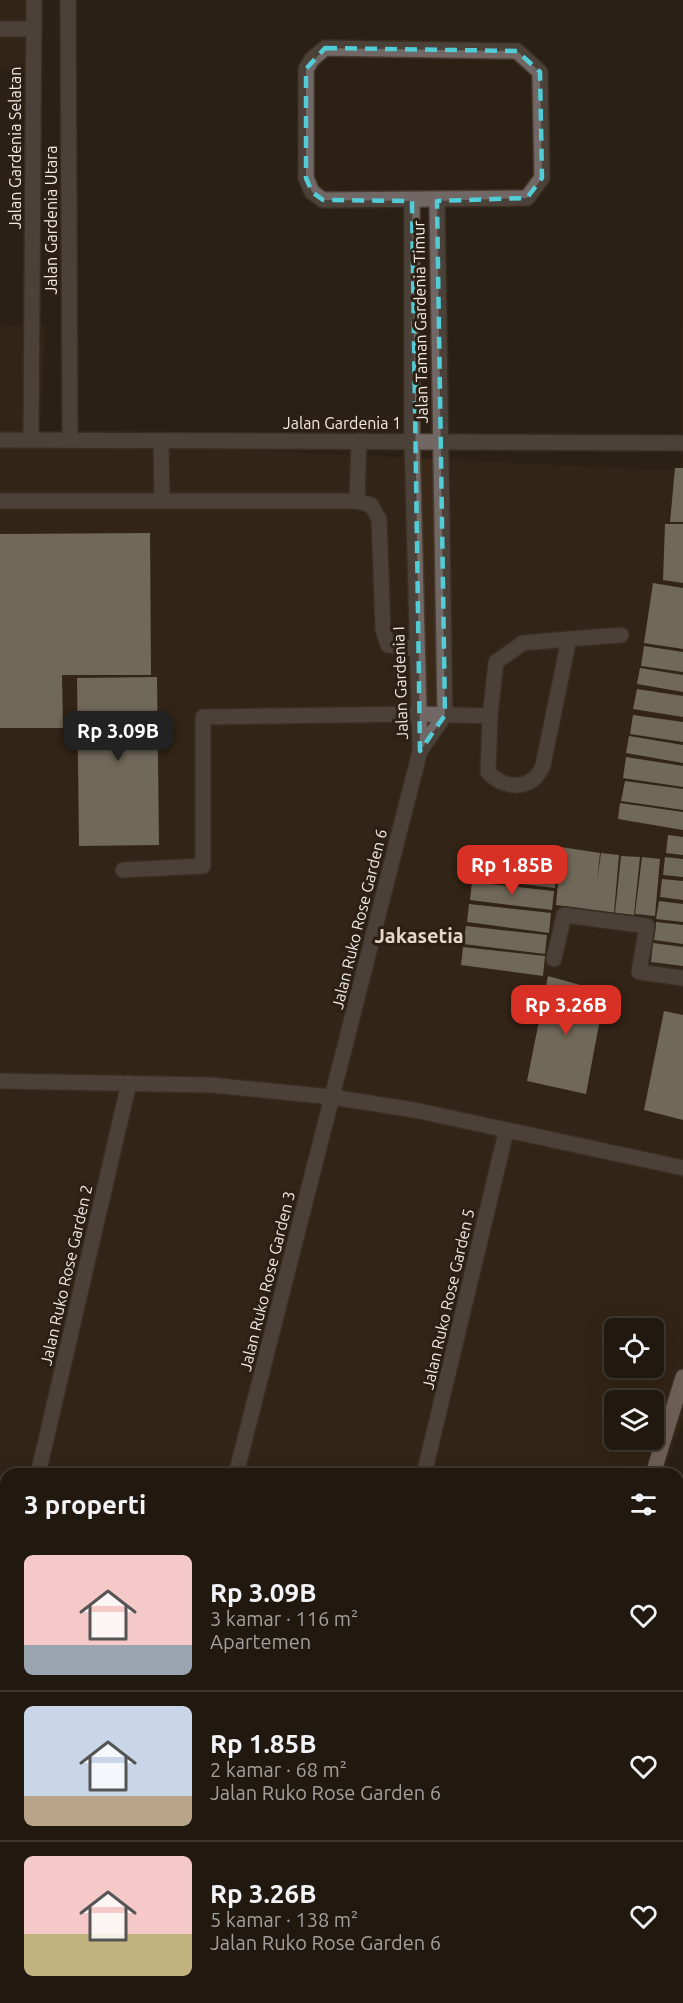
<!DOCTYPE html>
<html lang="id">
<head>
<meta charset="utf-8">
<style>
  :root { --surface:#21180f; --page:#2d251d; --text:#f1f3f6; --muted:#a2a09e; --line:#3e372f; --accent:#d93025 }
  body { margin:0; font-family:Ubuntu,sans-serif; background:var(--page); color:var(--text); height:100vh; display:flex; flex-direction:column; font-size:22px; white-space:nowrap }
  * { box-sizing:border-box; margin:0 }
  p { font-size:20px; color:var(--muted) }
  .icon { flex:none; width:33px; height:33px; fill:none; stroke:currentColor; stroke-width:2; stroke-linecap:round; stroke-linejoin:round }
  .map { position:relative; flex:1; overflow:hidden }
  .panel { position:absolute; left:0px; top:1468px; width:684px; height:536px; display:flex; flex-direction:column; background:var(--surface); border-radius:18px 18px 0 0; box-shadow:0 6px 24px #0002,0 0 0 2px var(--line) }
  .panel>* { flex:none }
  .fabs { position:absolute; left:604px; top:1318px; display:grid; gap:12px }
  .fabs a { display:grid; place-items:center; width:60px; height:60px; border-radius:9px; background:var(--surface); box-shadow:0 6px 24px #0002,0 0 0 2px var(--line); font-size:30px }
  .price { position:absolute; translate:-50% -51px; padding:0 14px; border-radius:12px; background:var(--accent); color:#fff; font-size:20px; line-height:39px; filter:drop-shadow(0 2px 3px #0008) }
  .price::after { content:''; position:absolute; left:50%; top:36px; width:18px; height:14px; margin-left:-9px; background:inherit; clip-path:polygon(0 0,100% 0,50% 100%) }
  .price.on { background:#222; color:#fff }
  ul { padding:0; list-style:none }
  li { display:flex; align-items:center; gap:18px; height:150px; padding:0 24px }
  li+li { border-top:2px solid var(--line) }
  li span { display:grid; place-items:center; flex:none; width:168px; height:120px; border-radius:9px; color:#555 }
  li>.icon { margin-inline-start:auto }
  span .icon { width:72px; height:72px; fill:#fffc; stroke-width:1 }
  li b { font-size:26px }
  h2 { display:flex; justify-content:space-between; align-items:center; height:72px; padding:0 24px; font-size:26px }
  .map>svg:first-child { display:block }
</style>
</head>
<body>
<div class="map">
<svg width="683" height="2003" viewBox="0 0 683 2003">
  <rect width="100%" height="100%" fill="#2c2014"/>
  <g fill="#3a2919" fill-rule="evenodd">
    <polygon points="0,0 37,0 39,71 0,71"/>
    <path d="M 683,210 L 683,1420 L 664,1474 L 6,1474 L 6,1998 L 403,1998 L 402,2003 L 0,2003 L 0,325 L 45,326 L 40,440 L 681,471 ZM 615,1329 L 654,1329 L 654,1368 L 615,1368 ZM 615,1401 L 654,1401 L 654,1440 L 615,1440 Z"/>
  </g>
  <g fill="#c4beaa">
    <polygon points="675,468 683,468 683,522 670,522"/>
    <polygon points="665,524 683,524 683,583 663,580"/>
    <polygon points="150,533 151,675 62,675 63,728 0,728 0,534"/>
    <polygon points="653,583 683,588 683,649 644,643"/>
    <polygon points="644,646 683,652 683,672 641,666"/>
    <polygon points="640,668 683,675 683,692 637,684"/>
    <polygon points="157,677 159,845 79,846 77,678"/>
    <polygon points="637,689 683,696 683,717 633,709"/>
    <polygon points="633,715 683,722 683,742 630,734"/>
    <polygon points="629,736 683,745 683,763 626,753"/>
    <polygon points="626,757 683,766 683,787 623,778"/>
    <polygon points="625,781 683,789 683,810 621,801"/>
    <polygon points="620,803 683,812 683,830 618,819"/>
    <polygon points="668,835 683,837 683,855 666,853"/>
    <polygon points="561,847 600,853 597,882 601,853 619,855 614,913 556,905"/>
    <polygon points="621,856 640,857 634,915 615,913"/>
    <polygon points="642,857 660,859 655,916 635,914"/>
    <polygon points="665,857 683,859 683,877 663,875"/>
    <polygon points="475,860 557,869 555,888 473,878"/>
    <polygon points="662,879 683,881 683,900 660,897"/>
    <polygon points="472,882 554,891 552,910 470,900"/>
    <polygon points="659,901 683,904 683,922 656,919"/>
    <polygon points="469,904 551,913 549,933 467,922"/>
    <polygon points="656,922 683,925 683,944 654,940"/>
    <polygon points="466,926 547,935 545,954 463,944"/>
    <polygon points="653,943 683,947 683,966 651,962"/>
    <polygon points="463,947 545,956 543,976 461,965"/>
    <polygon points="548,976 605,992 586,1094 527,1081"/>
    <polygon points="664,1011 683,1015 683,1120 644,1110"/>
    <polygon points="683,1474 683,1555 678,1555 678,1488"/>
  </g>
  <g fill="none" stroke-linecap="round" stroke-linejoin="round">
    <defs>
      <g id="minor">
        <polyline points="68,0 70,440"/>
        <polyline points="0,29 34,29"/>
        <polygon points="325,48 517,51 540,72 542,178 527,198 323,200 312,192 306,178 306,69 312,59"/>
        <polyline points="412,201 412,442 420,751 445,715 437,201"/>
        <polyline points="0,440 683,443"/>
        <polyline points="31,440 34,0"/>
        <polyline points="161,441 162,501"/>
        <polyline points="0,501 357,501 371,505 379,519 383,630 388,645 416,649"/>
        <polyline points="357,501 359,441"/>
        <polyline points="490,716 496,662 523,643 569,639"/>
        <path d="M 123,870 L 203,866 L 203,717 L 418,714 L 490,716 L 488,772 C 505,791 534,790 543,765 L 569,639 L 621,635"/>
        <polyline points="554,959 564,915 647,926 639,972 683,978"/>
        <polyline points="0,1081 211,1085 332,1097 414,1110 683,1168"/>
        <polyline points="38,1474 129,1083"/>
        <polyline points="236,1474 420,751"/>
        <polyline points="424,1474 506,1132"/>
        <polyline points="0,1562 6,1564"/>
        <polyline points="678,1565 683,1565"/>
        <polyline points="0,1641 6,1615"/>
        <polyline points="678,1741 683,1741"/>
        <polyline points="0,1994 6,1995"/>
        <polyline points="18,1998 42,2003"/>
        <polyline points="112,2003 113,1998"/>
        <polyline points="303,2003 305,1998"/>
      </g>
      <g id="major">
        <polyline points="653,1474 683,1377"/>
        <polyline points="518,2003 520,1998"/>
      </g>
    </defs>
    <use href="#minor" stroke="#483c31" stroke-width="18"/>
    <use href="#major" stroke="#483c31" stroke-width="18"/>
    <use href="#minor" stroke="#716865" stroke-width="15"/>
    <use href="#major" stroke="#c1aea9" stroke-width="15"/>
  </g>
  <path d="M0 0H683V2003H0ZM 325,48 L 517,51 L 540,72 L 542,178 L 527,198 L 437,201 L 445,715 L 420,751 L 412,201 L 323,200 L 312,192 L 306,178 L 306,69 Z" fill="#2c2014" fill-opacity=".55" fill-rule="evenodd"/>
  <path fill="none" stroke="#52ccd6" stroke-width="4.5" stroke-dasharray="12 8" stroke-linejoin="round" d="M 325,48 L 517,51 L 540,72 L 542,178 L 527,198 L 437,201 L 445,715 L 420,751 L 412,201 L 323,200 L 312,192 L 306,178 L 306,69 Z"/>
  <g text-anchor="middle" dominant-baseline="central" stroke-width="6" stroke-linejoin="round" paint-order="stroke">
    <g font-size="16" fill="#f2eae2" stroke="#2c2014">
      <text transform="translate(15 148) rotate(-90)">Jalan Gardenia Selatan</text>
      <text transform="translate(51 220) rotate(-90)">Jalan Gardenia Utara</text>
      <text transform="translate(420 322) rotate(-91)">Jalan Taman Gardenia Timur</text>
      <text x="342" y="423">Jalan Gardenia 1</text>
      <text transform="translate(400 683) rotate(-92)">Jalan Gardenia I</text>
      <text transform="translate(359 919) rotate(-76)">Jalan Ruko Rose Garden 6</text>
      <text transform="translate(66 1275) rotate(-77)">Jalan Ruko Rose Garden 2</text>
      <text transform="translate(267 1281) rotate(-76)">Jalan Ruko Rose Garden 3</text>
      <text transform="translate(448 1299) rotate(-77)">Jalan Ruko Rose Garden 5</text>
    </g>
    <g font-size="20" font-weight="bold" fill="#e8d7c8" stroke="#2c2014">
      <text x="419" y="935">Jakasetia</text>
    </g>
  </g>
</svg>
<div class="fabs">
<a><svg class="icon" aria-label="locate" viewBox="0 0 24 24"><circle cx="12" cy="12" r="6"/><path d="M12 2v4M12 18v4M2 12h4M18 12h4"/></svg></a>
<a><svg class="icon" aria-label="layers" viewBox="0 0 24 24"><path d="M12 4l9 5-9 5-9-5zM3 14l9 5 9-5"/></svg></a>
</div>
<b class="price on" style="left:118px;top:762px">Rp 3.09B</b>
<b class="price" style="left:512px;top:896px">Rp 1.85B</b>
<b class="price" style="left:566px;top:1036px">Rp 3.26B</b>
<section class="panel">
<h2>3 properti<svg class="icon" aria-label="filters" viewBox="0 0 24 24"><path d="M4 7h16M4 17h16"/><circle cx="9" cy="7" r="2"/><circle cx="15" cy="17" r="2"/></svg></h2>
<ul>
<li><span style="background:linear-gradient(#f6c9c9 75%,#9aa5b1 0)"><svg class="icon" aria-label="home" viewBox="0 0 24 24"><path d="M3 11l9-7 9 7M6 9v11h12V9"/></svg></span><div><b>Rp 3.09B</b><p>3 kamar · 116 m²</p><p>Apartemen</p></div><svg class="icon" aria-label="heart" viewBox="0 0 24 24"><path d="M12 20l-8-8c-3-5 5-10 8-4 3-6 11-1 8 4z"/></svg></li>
<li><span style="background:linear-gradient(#c9d6e8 75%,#b9a48a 0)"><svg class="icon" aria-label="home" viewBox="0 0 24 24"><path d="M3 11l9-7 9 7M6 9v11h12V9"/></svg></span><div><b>Rp 1.85B</b><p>2 kamar · 68 m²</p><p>Jalan Ruko Rose Garden 6</p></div><svg class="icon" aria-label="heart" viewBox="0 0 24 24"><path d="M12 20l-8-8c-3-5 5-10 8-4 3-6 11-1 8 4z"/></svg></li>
<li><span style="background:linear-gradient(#f6c9c9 65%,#c2b280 0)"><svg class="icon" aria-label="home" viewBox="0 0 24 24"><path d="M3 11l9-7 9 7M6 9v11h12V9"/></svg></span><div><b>Rp 3.26B</b><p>5 kamar · 138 m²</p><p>Jalan Ruko Rose Garden 6</p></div><svg class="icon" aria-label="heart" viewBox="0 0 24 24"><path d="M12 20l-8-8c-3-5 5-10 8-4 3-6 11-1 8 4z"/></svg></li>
</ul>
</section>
</div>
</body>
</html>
